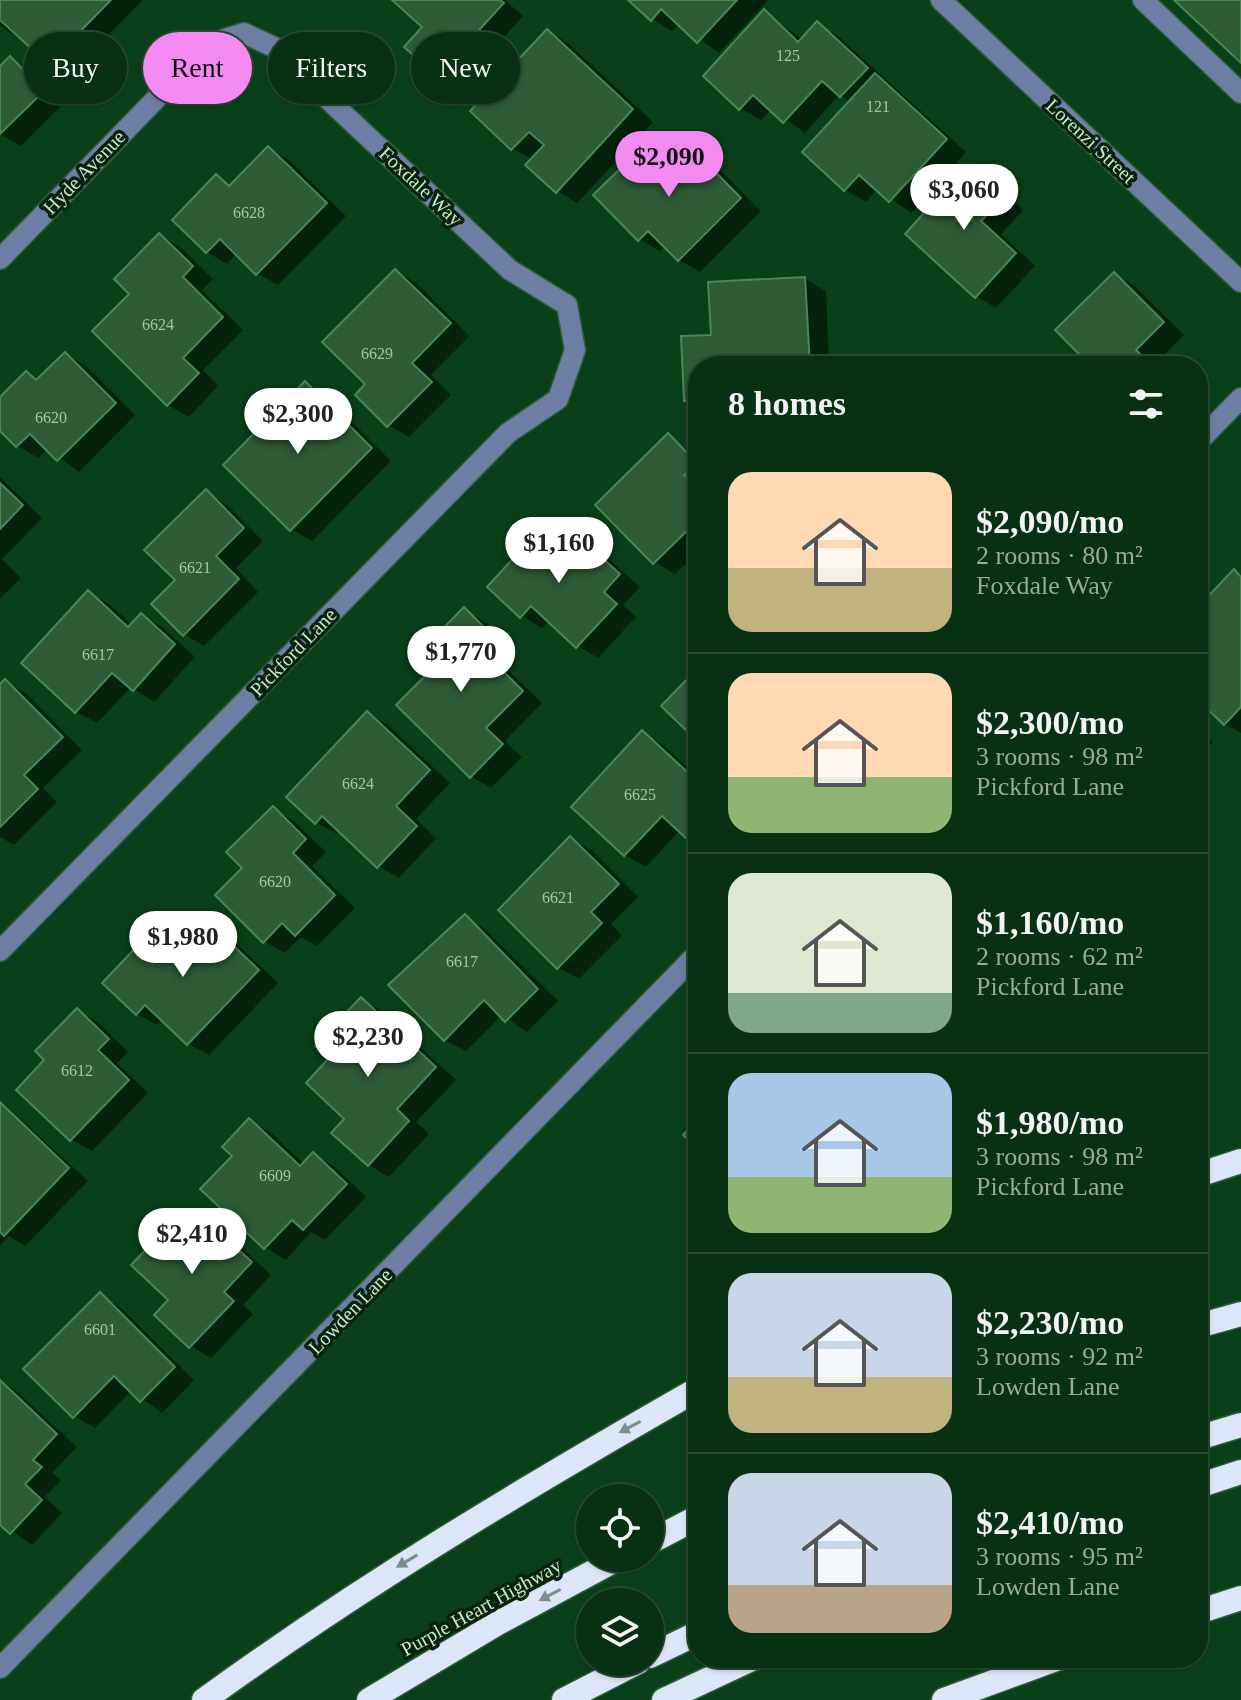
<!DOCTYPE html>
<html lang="en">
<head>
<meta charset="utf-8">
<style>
  :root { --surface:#083013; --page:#163c21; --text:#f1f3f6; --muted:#98a9a0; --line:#294b33; --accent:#f38af1 }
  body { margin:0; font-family:"Times New Roman",serif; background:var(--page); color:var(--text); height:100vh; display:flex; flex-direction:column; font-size:30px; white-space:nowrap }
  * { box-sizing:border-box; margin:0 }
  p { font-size:26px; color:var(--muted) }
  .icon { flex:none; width:44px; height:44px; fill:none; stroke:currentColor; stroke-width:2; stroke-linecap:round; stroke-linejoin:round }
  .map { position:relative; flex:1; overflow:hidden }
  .details { position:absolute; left:688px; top:356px; width:520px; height:1312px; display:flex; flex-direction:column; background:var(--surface); border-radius:32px; box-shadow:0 2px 6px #0004,0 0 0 2px var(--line) }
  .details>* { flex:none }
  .top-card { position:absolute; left:24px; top:32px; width:544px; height:72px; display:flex; gap:16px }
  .tools { position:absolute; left:576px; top:1484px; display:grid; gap:16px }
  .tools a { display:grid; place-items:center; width:88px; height:88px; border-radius:50%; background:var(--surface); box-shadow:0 2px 6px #0004,0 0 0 2px var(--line); font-size:40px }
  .price { position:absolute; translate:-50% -68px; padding:0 18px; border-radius:28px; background:#fff; color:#222; font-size:26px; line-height:52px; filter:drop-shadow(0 2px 4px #0008) }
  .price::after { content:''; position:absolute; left:50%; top:48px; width:24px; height:18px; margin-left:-12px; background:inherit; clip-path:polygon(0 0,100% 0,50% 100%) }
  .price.on { background:var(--accent); color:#111 }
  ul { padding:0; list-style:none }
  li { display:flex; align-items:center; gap:24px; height:200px; padding:0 40px }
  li+li { border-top:2px solid var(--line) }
  li span { display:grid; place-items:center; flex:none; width:224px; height:160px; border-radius:24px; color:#555 }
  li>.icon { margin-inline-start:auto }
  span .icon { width:96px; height:96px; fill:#fffc; stroke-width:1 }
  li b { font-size:34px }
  h2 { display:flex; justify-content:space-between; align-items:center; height:96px; padding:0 40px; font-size:34px }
  .pill { padding:0 28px; border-radius:36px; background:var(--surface); box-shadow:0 2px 6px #0004,0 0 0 2px var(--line); font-size:28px; line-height:72px }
  .pill.on { background:var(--accent); color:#111 }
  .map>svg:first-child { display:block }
</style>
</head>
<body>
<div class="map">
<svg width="1241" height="1700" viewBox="0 0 1241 1700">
  <rect width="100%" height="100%" fill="#0a4019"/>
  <g fill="#0007">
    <polygon points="0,0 143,0 69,75 0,25"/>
    <polygon points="395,0 505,0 523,16 489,54 503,67 473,99 452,88 425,27"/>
    <polygon points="631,0 768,0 719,53 679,24 672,31 652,19"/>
    <polygon points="765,12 803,40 818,24 838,36 966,152 911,213 877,189 866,202 846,190 805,152 851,102 839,95 805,133 771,109 761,120 740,108"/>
    <polygon points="547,31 568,43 653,122 577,203 557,191 533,160 512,148"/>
    <polygon points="11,59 31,71 63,104 21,146 0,134 0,68"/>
    <polygon points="681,140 702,152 761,211 700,272 679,260 665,246 660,251 639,239 628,164 646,175"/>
    <polygon points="269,148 289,160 346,216 278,285 258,274 237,253 227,264 207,252 216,177 232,186"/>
    <polygon points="969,167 989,179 1023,210 1001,234 1035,266 996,308 976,296"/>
    <polygon points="160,235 180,247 213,279 202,290 243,330 203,370 218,386 189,417 168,405 95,331 132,294"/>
    <polygon points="396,271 416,283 470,336 431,375 451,395 409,437 388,425 368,384"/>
    <polygon points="1114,274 1135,286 1184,335 1156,363 1159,366 1081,366 1087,359"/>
    <polygon points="805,279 826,291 829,366 698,366 698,406 686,399 684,338 713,337"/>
    <polygon points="66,354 86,366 135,415 79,472 48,449 38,458 18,446 0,428 0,400 27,373 39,380"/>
    <polygon points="306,384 326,396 391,461 312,541 291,529"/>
    <polygon points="668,436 698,457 698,552 675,574 655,562 598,505"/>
    <polygon points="0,477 42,518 2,559 21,578 0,599"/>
    <polygon points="206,492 226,504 263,541 236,568 258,592 204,646 184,634 177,580"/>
    <polygon points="568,528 588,540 640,587 623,605 636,617 598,658 578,646 550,620 542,628 522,616 529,544 544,553"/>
    <polygon points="1234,572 1241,576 1241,733 1225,724 1198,698 1198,609"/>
    <polygon points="88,592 109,604 132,625 141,615 162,627 195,657 154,702 131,687 97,723 76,712 23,663"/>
    <polygon points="464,610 485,622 516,653 504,666 542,703 505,741 522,757 491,788 471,776 438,666"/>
    <polygon points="5,682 26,693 82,750 43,788 57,802 14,845 0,837 0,687"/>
    <polygon points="368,713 388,725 450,783 416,819 436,838 399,878 378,866 340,830 337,834 316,822"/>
    <polygon points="1198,727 1213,742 1198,758"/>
    <polygon points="643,733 663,745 698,777 698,844 680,830 646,867 625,855 574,807"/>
    <polygon points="273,809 294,821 326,852 312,866 355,908 317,946 301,937 285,953 264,941 244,868"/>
    <polygon points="570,838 591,850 638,897 611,924 622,936 579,979 558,967"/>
    <polygon points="465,917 485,929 558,1001 527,1032 502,1015 466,1051 445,1040"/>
    <polygon points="202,918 222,930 278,983 209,1055 188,1044 163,1019 157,1025 137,1014 145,940 168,954"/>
    <polygon points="361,999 382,1011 456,1080 416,1122 429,1134 389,1177 369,1165 347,1118"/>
    <polygon points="77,1010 98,1022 128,1052 117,1063 148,1093 92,1151 71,1139 47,1060"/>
    <polygon points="0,1100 88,1181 25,1246 9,1236 0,1245"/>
    <polygon points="250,1121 270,1132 304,1164 313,1154 334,1166 366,1197 325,1240 311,1232 286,1260 266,1248 203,1189 234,1155"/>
    <polygon points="199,1215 220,1227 271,1275 243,1305 253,1314 211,1358 191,1346 157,1315 171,1300 170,1227 182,1233"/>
    <polygon points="100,1295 120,1307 194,1380 162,1413 131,1391 95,1428 74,1416"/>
    <polygon points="0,1380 14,1389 77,1447 52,1473 61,1480 45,1497 62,1513 32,1545 0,1522"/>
  </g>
  <g fill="#2e5c36" stroke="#478952" stroke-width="2">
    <polygon points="0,0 111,0 48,64 0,20"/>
    <polygon points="392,0 500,0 504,3 469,41 483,54 451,89 404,47 422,27"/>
    <polygon points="628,0 737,0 697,43 661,9 651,21"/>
    <polygon points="1174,0 1241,0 1241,63"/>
    <polygon points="764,9 798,42 817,21 868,68 840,97 822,81 783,123 753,95 739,110 703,76"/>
    <polygon points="547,29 633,109 556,193 525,165 544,145 529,132 511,150 470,111"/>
    <polygon points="10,56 44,91 0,134 0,66"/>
    <polygon points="875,73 947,139 889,202 859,175 844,191 802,152"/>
    <polygon points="681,137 741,198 678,261 648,231 638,241 593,195 627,162 641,176"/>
    <polygon points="268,146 327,203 256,275 220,239 206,253 172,220 216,174 229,186"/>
    <polygon points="968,164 1004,197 981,221 1016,253 975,298 905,234"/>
    <polygon points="159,233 193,266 183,277 223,317 183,358 199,373 167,406 92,331 129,294 114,279"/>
    <polygon points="395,269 451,323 412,363 432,382 387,427 355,395 365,384 322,342"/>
    <polygon points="1114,272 1164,322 1136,350 1148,362 1144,366 1078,366 1084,359 1055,330"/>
    <polygon points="805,277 810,366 698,366 698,400 684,401 681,336 711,335 708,282"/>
    <polygon points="65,352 116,403 57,461 30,434 16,447 0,431 0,397 26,371 36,380"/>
    <polygon points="1008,355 1019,366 998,366"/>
    <polygon points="305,381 372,448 290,531 223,465"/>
    <polygon points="668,433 697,463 684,475 698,489 698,520 653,564 595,505"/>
    <polygon points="0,483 23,505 0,529"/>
    <polygon points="206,489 244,528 216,556 239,579 183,636 151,604 175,580 144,550"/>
    <polygon points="567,525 620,574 604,592 617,604 576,648 531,606 520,618 487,587 528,542 541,553"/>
    <polygon points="1234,569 1241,577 1241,707 1224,725 1198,700 1198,607"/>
    <polygon points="88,590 128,627 141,613 175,644 133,691 112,673 75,713 21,663"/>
    <polygon points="464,607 497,640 485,653 523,691 486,728 503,744 470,778 396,705 435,666 421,651"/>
    <polygon points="698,652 698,742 661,706 696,670 688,662"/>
    <polygon points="5,679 63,737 24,775 38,789 0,827 0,684"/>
    <polygon points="367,711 430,770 396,806 417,826 377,868 322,816 315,824 286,797"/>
    <polygon points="642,730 698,782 698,829 688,840 662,816 624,856 571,807"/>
    <polygon points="273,806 306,839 293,853 335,895 295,936 282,923 263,943 215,895 242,868 226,852"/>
    <polygon points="570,836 619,884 591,912 602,923 557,969 498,910"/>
    <polygon points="465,914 538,989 505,1022 484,1000 444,1041 388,985"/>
    <polygon points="201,915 259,970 187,1045 145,1005 136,1015 102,983 145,938 163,956"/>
    <polygon points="361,997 436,1067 397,1109 409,1121 368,1166 331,1133 344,1119 306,1083 329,1058 315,1046"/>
    <polygon points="77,1008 109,1039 98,1050 129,1080 70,1141 16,1090 44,1060 35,1051"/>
    <polygon points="0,1102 69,1168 4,1236 0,1232"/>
    <polygon points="249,1118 300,1166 313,1152 347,1184 303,1230 292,1220 264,1249 200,1189 232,1156 222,1147"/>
    <polygon points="698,1119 698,1149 683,1135"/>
    <polygon points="199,1213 252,1262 224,1292 234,1301 189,1348 154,1315 168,1300 131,1265 170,1224 180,1233"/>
    <polygon points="100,1292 175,1367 140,1402 114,1376 73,1418 23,1369"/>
    <polygon points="0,1380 57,1434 33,1460 42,1467 25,1484 42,1500 10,1534 0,1525"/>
  </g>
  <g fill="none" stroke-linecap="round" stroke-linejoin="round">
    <defs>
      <g id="minor">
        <polyline points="941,0 1241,282"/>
        <polyline points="1143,0 1241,93"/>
        <polyline points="0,259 154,101 200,47 244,33 291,55 316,88 510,270 567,305 575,350 558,399 508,433 0,951"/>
        <polyline points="1198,442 1241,398"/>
        <polyline points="0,1668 698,953"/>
      </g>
      <g id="highway">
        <polyline points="1198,1175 1241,1161"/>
        <polyline points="1198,1326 1241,1314"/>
        <polyline points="1198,1438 1241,1425"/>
        <polyline points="1198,1486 1241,1472"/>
        <polyline points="650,1542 698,1517"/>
        <polyline points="1198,1612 1241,1598"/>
        <polyline points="650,1656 698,1633"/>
        <path d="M 204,1700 C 362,1585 528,1486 698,1389"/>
        <polyline points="369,1700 498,1623 619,1558"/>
        <polyline points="564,1700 638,1662"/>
        <polyline points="664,1700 754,1658"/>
        <polyline points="944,1700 1059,1658"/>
      </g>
    </defs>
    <use href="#minor" stroke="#2c5e39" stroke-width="23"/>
    <use href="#highway" stroke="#2c5e39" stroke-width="27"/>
    <use href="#minor" stroke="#6e7ea5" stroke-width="20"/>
    <use href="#highway" stroke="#dde5f8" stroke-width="24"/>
  </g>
  <defs><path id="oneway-solid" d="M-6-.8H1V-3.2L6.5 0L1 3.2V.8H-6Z" transform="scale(2)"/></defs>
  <g fill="#7d8e8e">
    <use href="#oneway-solid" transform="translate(630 1427) rotate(152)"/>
    <use href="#oneway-solid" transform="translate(407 1561) rotate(149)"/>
    <use href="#oneway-solid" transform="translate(550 1595) rotate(152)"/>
  </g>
  <g text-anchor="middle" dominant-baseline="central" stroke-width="7" stroke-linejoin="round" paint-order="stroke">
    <g font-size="16" fill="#a1c6a6">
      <text x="788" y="55">125</text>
      <text x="878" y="106">121</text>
      <text x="249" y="212">6628</text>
      <text x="158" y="324">6624</text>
      <text x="377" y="353">6629</text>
      <text x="51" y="417">6620</text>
      <text x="195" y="567">6621</text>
      <text x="98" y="654">6617</text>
      <text x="358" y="783">6624</text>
      <text x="640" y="794">6625</text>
      <text x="275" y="881">6620</text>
      <text x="558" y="897">6621</text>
      <text x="462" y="961">6617</text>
      <text x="77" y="1070">6612</text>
      <text x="275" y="1175">6609</text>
      <text x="100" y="1329">6601</text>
    </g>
    <g font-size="20" fill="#c7e9cb" stroke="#07230d">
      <text transform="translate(1091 141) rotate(43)">Lorenzi Street</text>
      <text transform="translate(84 172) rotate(-46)">Hyde Avenue</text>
      <text transform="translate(421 186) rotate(43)">Foxdale Way</text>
      <text transform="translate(293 652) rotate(-46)">Pickford Lane</text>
      <text transform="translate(350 1311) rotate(-46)">Lowden Lane</text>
      <text transform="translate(481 1607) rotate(-29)">Purple Heart Highway</text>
    </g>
  </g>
</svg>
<div class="tools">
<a><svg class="icon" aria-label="locate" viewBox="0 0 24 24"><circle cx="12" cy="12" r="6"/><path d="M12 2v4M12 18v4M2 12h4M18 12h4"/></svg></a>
<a><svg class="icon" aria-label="layers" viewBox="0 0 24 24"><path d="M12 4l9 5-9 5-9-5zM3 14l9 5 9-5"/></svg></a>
</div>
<b class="price on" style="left:669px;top:199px">$2,090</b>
<b class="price" style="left:964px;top:232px">$3,060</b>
<b class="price" style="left:298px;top:456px">$2,300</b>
<b class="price" style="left:559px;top:585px">$1,160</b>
<b class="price" style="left:461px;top:694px">$1,770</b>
<b class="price" style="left:183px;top:979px">$1,980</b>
<b class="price" style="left:368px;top:1079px">$2,230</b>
<b class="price" style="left:192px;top:1276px">$2,410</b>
<div class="top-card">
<a class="pill">Buy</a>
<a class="pill on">Rent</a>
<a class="pill">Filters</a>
<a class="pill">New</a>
</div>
<section class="details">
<h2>8 homes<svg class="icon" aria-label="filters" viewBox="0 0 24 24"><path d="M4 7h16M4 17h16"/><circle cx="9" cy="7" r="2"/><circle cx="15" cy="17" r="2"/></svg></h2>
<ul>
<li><span style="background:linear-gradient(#ffd9b3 60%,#c2b280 0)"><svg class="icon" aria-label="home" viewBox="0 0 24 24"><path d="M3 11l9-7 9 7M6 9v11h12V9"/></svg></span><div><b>$2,090/mo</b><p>2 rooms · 80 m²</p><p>Foxdale Way</p></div></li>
<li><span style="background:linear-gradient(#ffd9b3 65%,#8fb573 0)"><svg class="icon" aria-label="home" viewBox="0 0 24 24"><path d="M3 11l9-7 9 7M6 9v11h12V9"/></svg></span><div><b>$2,300/mo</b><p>3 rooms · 98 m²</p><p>Pickford Lane</p></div></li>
<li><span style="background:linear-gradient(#dfe7d0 75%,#7fa58c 0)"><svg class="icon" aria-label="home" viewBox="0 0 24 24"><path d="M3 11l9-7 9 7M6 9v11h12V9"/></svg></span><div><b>$1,160/mo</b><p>2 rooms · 62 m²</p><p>Pickford Lane</p></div></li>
<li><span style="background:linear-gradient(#a9c7e8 65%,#8fb573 0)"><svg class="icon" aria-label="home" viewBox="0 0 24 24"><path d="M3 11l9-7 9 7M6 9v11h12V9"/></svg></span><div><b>$1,980/mo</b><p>3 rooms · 98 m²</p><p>Pickford Lane</p></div></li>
<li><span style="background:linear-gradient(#c9d6e8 65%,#c2b280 0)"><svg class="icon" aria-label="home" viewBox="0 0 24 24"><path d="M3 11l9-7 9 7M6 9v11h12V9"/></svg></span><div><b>$2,230/mo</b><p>3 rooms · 92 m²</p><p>Lowden Lane</p></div></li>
<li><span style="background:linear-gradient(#c9d6e8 70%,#b9a48a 0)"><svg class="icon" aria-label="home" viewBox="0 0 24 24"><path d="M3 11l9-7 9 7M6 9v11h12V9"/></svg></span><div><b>$2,410/mo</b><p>3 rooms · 95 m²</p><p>Lowden Lane</p></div></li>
</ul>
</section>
</div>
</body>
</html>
